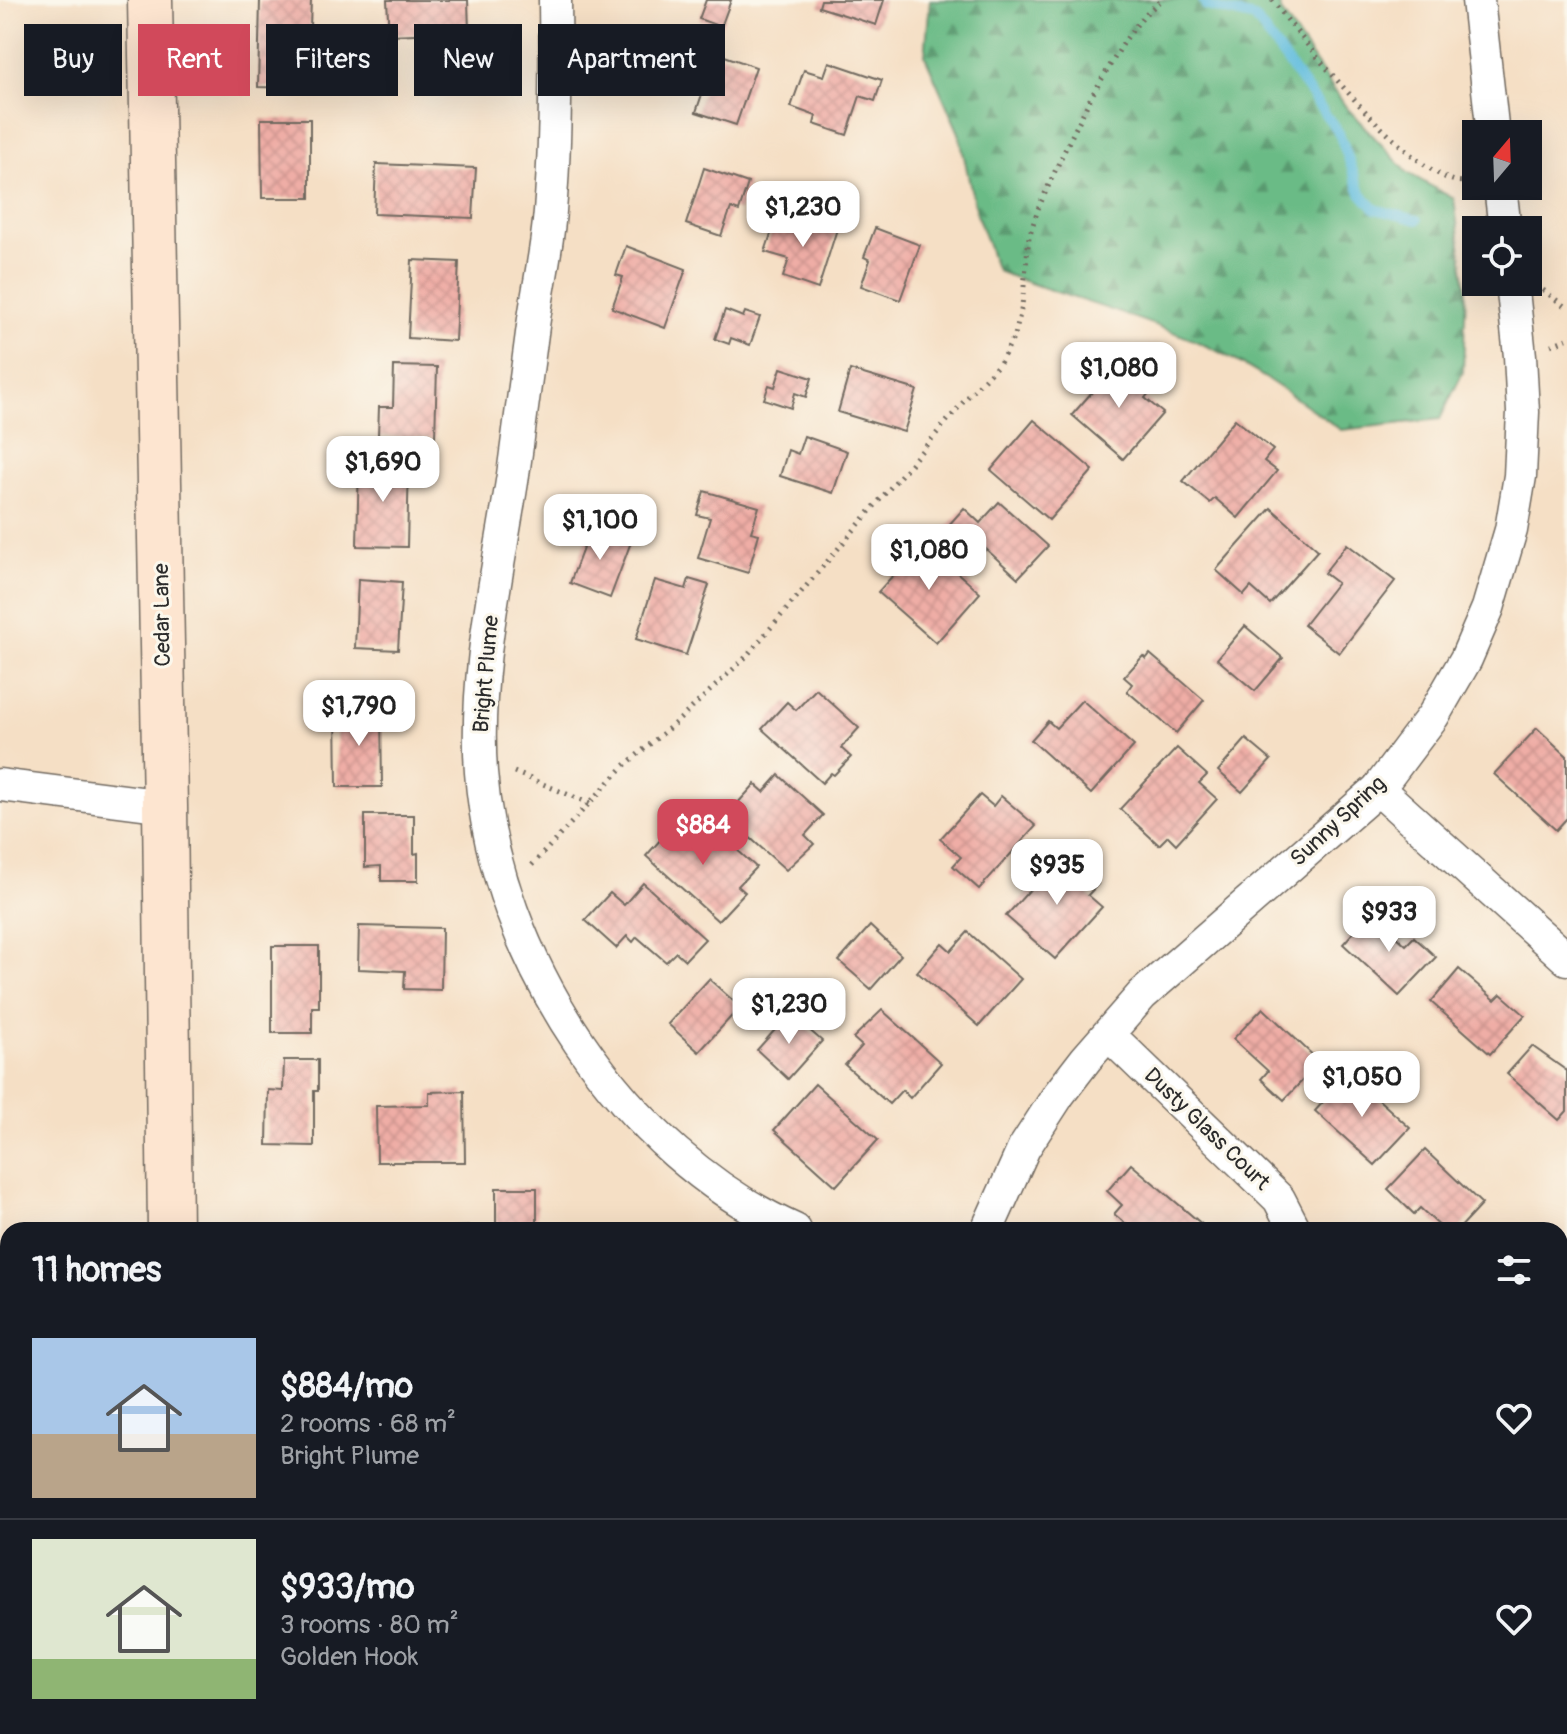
<!DOCTYPE html>
<html lang="en">
<head>
<meta charset="utf-8">
<style>
  :root { --surface:#171b24; --page:#242831; --text:#f1f3f6; --muted:#9ea1a6; --line:#363941; --accent:#d1495b }
  body { margin:0; font-family:Pangolin,sans-serif; background:var(--page); color:var(--text); height:100vh; display:flex; flex-direction:column; font-size:30px; white-space:nowrap }
  * { box-sizing:border-box; margin:0 }
  p { font-size:26px; color:var(--muted) }
  .icon { flex:none; width:44px; height:44px; fill:none; stroke:currentColor; stroke-width:2; stroke-linecap:round; stroke-linejoin:round }
  .map { position:relative; flex:1; overflow:hidden }
  .drawer { position:absolute; left:0px; top:1222px; width:1568px; height:512px; display:flex; flex-direction:column; background:var(--surface); border-radius:24px 24px 0 0; box-shadow:0 8px 32px #0002 }
  .drawer>* { flex:none }
  .banner { position:absolute; left:24px; top:24px; width:800px; height:72px; display:flex; gap:16px }
  .needle { width:52px; rotate:19deg }
  .controls { position:absolute; left:1462px; top:120px; display:grid; gap:16px }
  .controls a { display:grid; place-items:center; width:80px; height:80px; border-radius:0px; background:var(--surface); box-shadow:0 8px 32px #0002; font-size:40px }
  .price { position:absolute; translate:-50% -68px; padding:0 18px; border-radius:16px; background:#fff; color:#222; font-size:26px; line-height:52px; filter:drop-shadow(0 2px 4px #0008) }
  .price::after { content:''; position:absolute; left:50%; top:48px; width:24px; height:18px; margin-left:-12px; background:inherit; clip-path:polygon(0 0,100% 0,50% 100%) }
  .price.selected { background:var(--accent); color:#fff }
  ul { padding:0; list-style:none }
  li { display:flex; align-items:center; gap:24px; height:200px; padding:0 32px }
  li+li { border-top:2px solid var(--line) }
  li span { display:grid; place-items:center; flex:none; width:224px; height:160px; border-radius:0px; color:#555 }
  li>.icon { margin-inline-start:auto }
  span .icon { width:96px; height:96px; fill:#fffc; stroke-width:1 }
  li b { font-size:34px }
  h2 { display:flex; justify-content:space-between; align-items:center; height:96px; padding:0 32px; font-size:34px }
  .tag { padding:0 28px; border-radius:0px; background:var(--surface); box-shadow:0 8px 32px #0002; font-size:28px; line-height:72px }
  .tag.selected { background:var(--accent); color:#fff }
  .map>svg:first-child { display:block }
</style>
</head>
<body>
<div class="map">
<svg width="1567" height="1734" viewBox="0 0 1567 1734">
  <defs>
    <pattern id="forest-firs" width="22" height="20" patternUnits="userSpaceOnUse" patternTransform="scale(2)"><rect width="22" height="20" fill="#6bbb86"/><path d="M5 1l3.5 6h-7zM16 11l3.5 6h-7z" fill="#58986e"/></pattern>
    <pattern id="building-cross-hatch" width="8" height="8" patternUnits="userSpaceOnUse" patternTransform="scale(2)"><rect width="8" height="8" fill="#efada6"/><path d="M0 0l8 8M0 8l8-8" fill="none" stroke="#cd958f"/></pattern>
  </defs>
  <rect width="100%" height="100%" fill="#fbf7ec"/>
  <filter id="ink" filterUnits="userSpaceOnUse"><feTurbulence type="fractalNoise" baseFrequency=".0125" numOctaves="2"/><feDisplacementMap in="SourceGraphic" scale="16" xChannelSelector="R" yChannelSelector="G"/><feConvolveMatrix kernelMatrix="1 2 1 2 8 2 1 2 1" color-interpolation-filters="sRGB"/></filter>
  <filter id="wash" filterUnits="userSpaceOnUse"><feTurbulence type="fractalNoise" baseFrequency=".006" numOctaves="4" result="noise"/><feDisplacementMap in="SourceGraphic" scale="32" xChannelSelector="R" yChannelSelector="G"/><feGaussianBlur stdDeviation="1.8" result="paint"/><feColorMatrix in="noise" values="0 0 0 0 0 0 0 0 0 0 0 0 0 0 0 0 0 1.4 0 .05"/><feComposite in="paint" operator="in"/></filter>
  <g filter="url(#wash)">
    <rect width="100%" height="100%" fill="#f5dfc5"/>
    <g fill="url(#forest-firs)" stroke="#4b7358" stroke-width="2">
      <path d="M 930,0 L 1277,0 L 1282,13 L 1346,107 L 1408,173 L 1454,199 L 1466,289 L 1463,372 L 1440,419 L 1341,430 C 1296,398 1251,365 1200,343 C 1134,314 1064,297 997,271 L 976,212 L 959,133 L 925,56 Z"/>
      <polygon points="247,1726 345,1726 382,1734 203,1734 208,1730"/>
    </g>
    <g fill="none" stroke-linecap="round" stroke-linejoin="round">
      <polyline stroke="#5fbcdd" stroke-width="10" points="1203,0 1206,6 1255,18 1339,133 1361,193 1375,209 1417,220"/>
    </g>
    <g id="blocks">
      <g fill="url(#building-cross-hatch)">
        <polygon points="260,0 311,0 310,27 320,27 320,51 329,51 329,89 258,87"/>
        <polygon points="387,0 468,0 469,32 389,35"/>
        <polygon points="706,0 731,0 721,27 699,19"/>
        <polygon points="821,0 884,0 876,25 819,7"/>
        <polygon points="716,53 756,67 736,125 696,112"/>
        <polygon points="829,62 882,80 875,101 860,96 847,135 814,124 816,116 791,107 804,70 824,76"/>
        <polygon points="261,119 310,119 310,198 262,198"/>
        <polygon points="376,164 476,168 473,218 374,214"/>
        <polygon points="704,168 748,183 739,211 731,208 721,236 686,224"/>
        <polygon points="792,214 837,229 818,289 783,277 789,259 765,252 775,222 788,226"/>
        <polygon points="875,228 920,245 900,300 861,286 870,260 864,257"/>
        <polygon points="626,246 686,269 665,328 612,308 623,277 616,275"/>
        <polygon points="412,260 459,262 455,341 408,338"/>
        <polygon points="725,310 743,317 745,312 760,317 750,345 731,338 729,344 715,339"/>
        <polygon points="1121,359 1153,388 1145,398 1163,413 1123,459 1072,415"/>
        <polygon points="394,366 437,367 435,438 378,436 379,407 393,407"/>
        <polygon points="781,368 812,378 806,397 795,393 791,408 764,399 769,385 775,387"/>
        <polygon points="850,370 917,390 904,432 838,412"/>
        <polygon points="1235,419 1273,450 1264,461 1277,471 1238,518 1215,498 1210,503 1183,481"/>
        <polygon points="1034,420 1093,470 1049,520 991,470"/>
        <polygon points="804,436 847,451 833,493 780,476 788,450 798,454"/>
        <polygon points="359,460 409,461 407,547 357,546"/>
        <polygon points="704,491 759,507 751,532 759,534 748,573 698,558 710,518 697,515"/>
        <polygon points="999,502 1048,546 1018,578 986,549 972,565 939,536 964,508 980,523"/>
        <polygon points="1271,508 1318,550 1270,604 1251,587 1244,595 1216,570"/>
        <polygon points="591,527 631,542 610,598 570,583"/>
        <polygon points="923,542 980,593 936,643 878,592"/>
        <polygon points="1347,544 1395,581 1339,653 1304,625 1337,583 1324,573"/>
        <polygon points="358,579 402,582 398,650 355,648"/>
        <polygon points="689,579 709,585 686,655 636,639 655,580 686,589"/>
        <polygon points="1245,626 1283,658 1255,691 1217,659"/>
        <polygon points="1150,654 1204,700 1176,733 1127,691 1132,684 1124,677 1143,656 1146,659"/>
        <polygon points="816,689 859,728 841,748 851,757 834,775 831,773 822,783 762,729 787,702 796,710"/>
        <polygon points="1082,700 1134,746 1091,794 1031,740 1048,721 1056,728"/>
        <polygon points="336,710 381,710 382,787 337,787"/>
        <polygon points="1537,728 1567,756 1567,818 1556,830 1494,774"/>
        <polygon points="1246,739 1271,760 1242,792 1218,771"/>
        <polygon points="1177,748 1207,775 1199,783 1217,799 1176,844 1168,836 1159,845 1120,809"/>
        <polygon points="779,775 823,815 805,835 814,844 786,870 726,816 755,784 764,792"/>
        <polygon points="980,795 993,806 1001,796 1036,826 979,889 953,866 961,857 940,839"/>
        <polygon points="365,815 414,815 414,854 418,853 418,881 381,881 381,866 365,867"/>
        <polygon points="678,820 700,840 712,827 756,867 738,886 745,892 718,921 646,856"/>
        <polygon points="1063,853 1098,884 1088,895 1102,907 1055,959 1006,916"/>
        <polygon points="643,883 705,939 685,960 676,952 666,962 637,937 633,942 627,936 616,948 585,920 610,893 624,905"/>
        <polygon points="1371,913 1406,945 1414,937 1436,957 1399,996 1343,944"/>
        <polygon points="359,926 442,928 441,990 404,989 405,971 358,969"/>
        <polygon points="870,926 901,955 871,989 839,961"/>
        <polygon points="968,932 1021,979 979,1026 917,972 942,943 951,951"/>
        <polygon points="272,946 319,946 319,1007 312,1007 312,1033 272,1033"/>
        <polygon points="1459,969 1495,1000 1501,994 1525,1015 1490,1054 1431,1002"/>
        <polygon points="709,979 740,1007 699,1052 668,1024"/>
        <polygon points="1263,1008 1320,1062 1284,1100 1261,1079 1268,1071 1233,1039"/>
        <polygon points="882,1010 941,1063 910,1098 902,1090 889,1104 845,1065 862,1046 853,1038"/>
        <polygon points="790,1013 822,1041 788,1079 757,1050"/>
        <polygon points="1532,1046 1567,1071 1567,1111 1559,1120 1507,1074"/>
        <polygon points="284,1060 318,1060 318,1091 314,1091 314,1146 267,1145 268,1090 283,1091"/>
        <polygon points="1349,1073 1410,1128 1375,1165 1315,1111"/>
        <polygon points="815,1084 878,1140 836,1186 774,1130"/>
        <polygon points="464,1091 465,1162 377,1162 376,1106 429,1105 429,1092"/>
        <polygon points="1425,1150 1482,1204 1458,1230 1444,1230 1420,1208 1414,1214 1388,1189"/>
        <polygon points="1131,1164 1204,1226 1201,1230 1133,1230 1114,1214 1122,1205 1107,1191"/>
        <rect x="496" y="1188" width="41" height="42"/>
        <polygon points="485,1226 485,1230 452,1230 452,1227"/>
        <polygon points="1560,1642 1567,1642 1567,1734 1548,1734 1548,1726 1560,1726"/>
        <polygon points="1403,1726 1451,1726 1451,1728 1404,1733"/>
        <polygon points="1481,1726 1482,1734 1432,1734 1432,1732"/>
      </g>
    </g>
  </g>
  <g filter="url(#ink)">
    <use href="#blocks" fill-opacity="0" stroke="#726a61" stroke-width="2"/>
    <g fill="none" stroke-linecap="round" stroke-linejoin="round">
      <defs>
        <g id="minor">
          <path d="M 555,0 C 556,70 556,141 550,211 C 547,250 538,288 533,326 C 526,375 520,425 513,475 C 498,573 474,673 481,772 C 495,958 624,1154 795,1230"/>
          <polyline points="1478,0 1493,134"/>
          <polyline points="1500,186 1505,230"/>
          <polyline points="0,785 165,806"/>
          <polyline points="1378,789 1567,959"/>
          <polyline points="1109,1035 1279,1199 1295,1230"/>
          <polyline points="987,1230 1024,1148 1059,1094 1086,1059 1142,995 1378,789 1433,716 1466,659 1488,608 1511,530 1520,476 1523,412 1520,356 1512,282"/>
          <polyline points="0,1569 8,1572"/>
          <polyline points="674,1726 675,1734"/>
          <polyline points="1069,1726 1072,1734"/>
          <polyline points="915,1734 957,1726"/>
          <polyline points="1522,1734 1522,1726"/>
        </g>
        <polyline id="tertiary" points="1560,1532 1567,1531"/>
        <g id="secondary">
          <polyline points="150,0 165,806 170,1230"/>
          <polyline points="65,1734 69,1726"/>
          <polyline points="116,1734 128,1726"/>
        </g>
      </defs>
      <use href="#minor" stroke="#726a61" stroke-width="35"/>
      <use href="#tertiary" stroke="#726a61" stroke-width="43"/>
      <use href="#secondary" stroke="#726a61" stroke-width="47"/>
      <g stroke="#726a61" stroke-width="5" stroke-dasharray="2 6" stroke-linecap="butt">
        <path d="M 1272,0 C 1307,46 1399,162 1452,180 C 1457,182 1465,182 1470,182"/>
        <polyline points="1543,290 1567,308"/>
        <polyline points="1551,345 1567,339"/>
        <polyline points="514,772 591,804"/>
        <polyline points="532,865 624,766 681,718 744,659 971,393 1000,363 1015,335 1022,306 1029,237 1038,209 1061,158 1091,97 1126,39 1144,15 1162,0"/>
      </g>
      <use href="#minor" stroke="#fff" stroke-width="32"/>
      <use href="#tertiary" stroke="#fff" stroke-width="40"/>
      <use href="#secondary" stroke="#fde5d0" stroke-width="44"/>
    </g>
  </g>
  <g text-anchor="middle" dominant-baseline="central" stroke-width="6" stroke-linejoin="round" paint-order="stroke">
    <g font-size="22" fill="#2b2b2b" stroke="#fbf7ec">
      <text transform="translate(162 615) rotate(-91)">Cedar Lane</text>
      <text transform="translate(486 674) rotate(-85)">Bright Plume</text>
      <text transform="translate(1338 821) rotate(-43)">Sunny Spring</text>
      <text transform="translate(1207 1129) rotate(44)">Dusty Glass Court</text>
    </g>
  </g>
</svg>
<div class="controls">
<a><svg class="needle" viewBox="-14 -14 28 28"><path d="M0-13l5 13h-10z" fill="#e53935"/><path d="M0 13l5-13h-10z" fill="#9ea1a6"/></svg></a>
<a><svg class="icon" aria-label="locate" viewBox="0 0 24 24"><circle cx="12" cy="12" r="6"/><path d="M12 2v4M12 18v4M2 12h4M18 12h4"/></svg></a>
</div>
<b class="price" style="left:803px;top:249px">$1,230</b>
<b class="price" style="left:1119px;top:410px">$1,080</b>
<b class="price" style="left:383px;top:504px">$1,690</b>
<b class="price" style="left:600px;top:562px">$1,100</b>
<b class="price" style="left:929px;top:592px">$1,080</b>
<b class="price" style="left:359px;top:748px">$1,790</b>
<b class="price selected" style="left:703px;top:867px">$884</b>
<b class="price" style="left:1057px;top:907px">$935</b>
<b class="price" style="left:1389px;top:954px">$933</b>
<b class="price" style="left:789px;top:1046px">$1,230</b>
<b class="price" style="left:1362px;top:1119px">$1,050</b>
<div class="banner">
<a class="tag">Buy</a>
<a class="tag selected">Rent</a>
<a class="tag">Filters</a>
<a class="tag">New</a>
<a class="tag">Apartment</a>
</div>
<section class="drawer">
<h2>11 homes<svg class="icon" aria-label="filters" viewBox="0 0 24 24"><path d="M4 7h16M4 17h16"/><circle cx="9" cy="7" r="2"/><circle cx="15" cy="17" r="2"/></svg></h2>
<ul>
<li><span style="background:linear-gradient(#a9c7e8 60%,#b9a48a 0)"><svg class="icon" aria-label="home" viewBox="0 0 24 24"><path d="M3 11l9-7 9 7M6 9v11h12V9"/></svg></span><div><b>$884/mo</b><p>2 rooms · 68 m²</p><p>Bright Plume</p></div><svg class="icon" aria-label="heart" viewBox="0 0 24 24"><path d="M12 20l-8-8c-3-5 5-10 8-4 3-6 11-1 8 4z"/></svg></li>
<li><span style="background:linear-gradient(#dfe7d0 75%,#8fb573 0)"><svg class="icon" aria-label="home" viewBox="0 0 24 24"><path d="M3 11l9-7 9 7M6 9v11h12V9"/></svg></span><div><b>$933/mo</b><p>3 rooms · 80 m²</p><p>Golden Hook</p></div><svg class="icon" aria-label="heart" viewBox="0 0 24 24"><path d="M12 20l-8-8c-3-5 5-10 8-4 3-6 11-1 8 4z"/></svg></li>
</ul>
</section>
</div>
</body>
</html>
